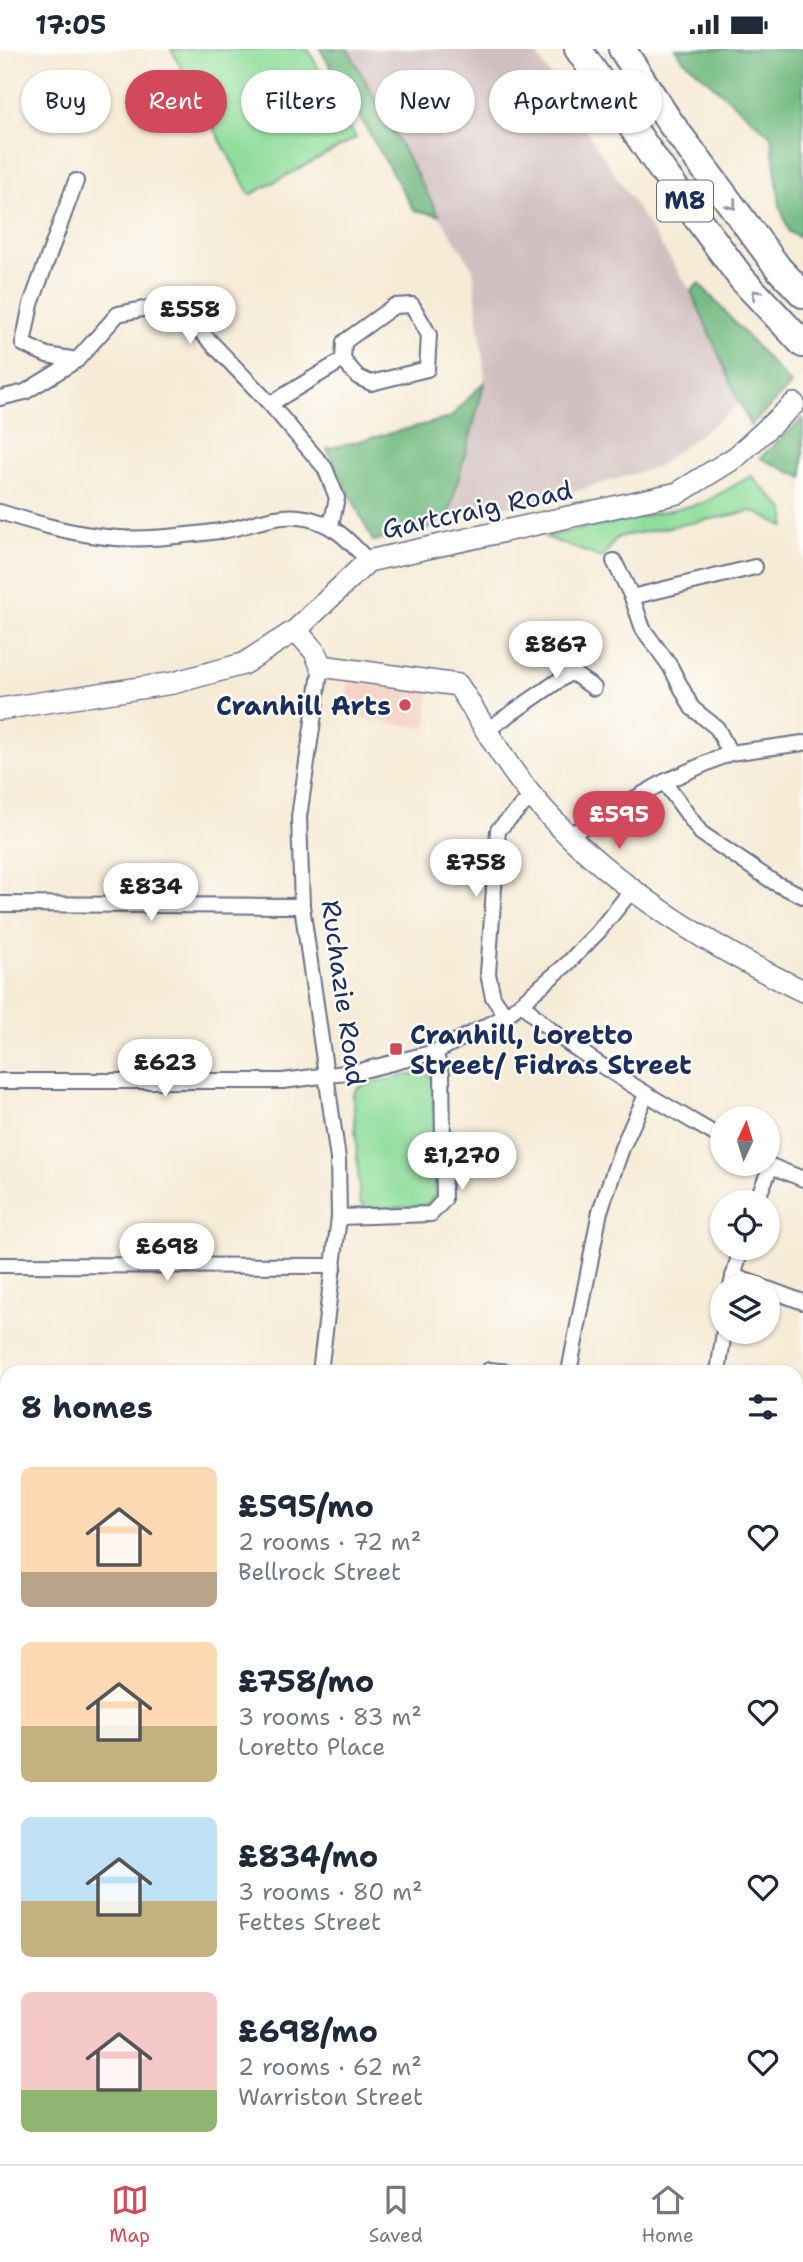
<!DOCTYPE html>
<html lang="en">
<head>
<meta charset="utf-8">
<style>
  :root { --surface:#fff; --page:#f2f2f3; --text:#1f2937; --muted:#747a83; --line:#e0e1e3; --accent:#d1495b }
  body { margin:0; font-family:"Shantell Sans",sans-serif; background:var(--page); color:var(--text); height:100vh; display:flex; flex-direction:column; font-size:26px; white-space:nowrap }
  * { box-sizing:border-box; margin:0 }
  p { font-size:23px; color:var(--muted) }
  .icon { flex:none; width:38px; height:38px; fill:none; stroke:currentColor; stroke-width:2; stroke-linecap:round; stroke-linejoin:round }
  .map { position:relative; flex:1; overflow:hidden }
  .panel { position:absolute; left:0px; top:1316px; width:803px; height:800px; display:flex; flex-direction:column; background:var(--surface); border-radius:21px 21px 0 0; box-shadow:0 2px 5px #0004 }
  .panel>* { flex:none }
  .guide { position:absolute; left:21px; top:21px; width:761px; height:63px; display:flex; gap:14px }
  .needle { width:46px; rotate:4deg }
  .controls { position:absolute; left:710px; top:1057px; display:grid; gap:14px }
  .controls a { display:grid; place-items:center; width:70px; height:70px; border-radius:50%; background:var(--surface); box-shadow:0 2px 5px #0004; font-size:35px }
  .price { position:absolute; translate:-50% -60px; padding:0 16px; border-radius:24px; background:#fff; color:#222; font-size:23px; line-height:46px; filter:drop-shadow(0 2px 4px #0008) }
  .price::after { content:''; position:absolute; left:50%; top:42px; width:21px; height:16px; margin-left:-10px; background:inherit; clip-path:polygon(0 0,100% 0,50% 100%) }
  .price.current { background:var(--accent); color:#fff }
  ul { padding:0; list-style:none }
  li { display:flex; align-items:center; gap:21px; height:175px; padding:0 21px }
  li span { display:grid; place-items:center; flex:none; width:196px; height:140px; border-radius:10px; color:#555 }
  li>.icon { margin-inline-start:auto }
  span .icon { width:84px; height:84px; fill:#fffc; stroke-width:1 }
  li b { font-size:30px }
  h2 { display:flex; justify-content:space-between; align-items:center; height:84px; padding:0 21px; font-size:30px }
  .tag { padding:0 24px; border-radius:32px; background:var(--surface); box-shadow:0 2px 5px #0004; font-size:24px; line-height:63px }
  .tag.current { background:var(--accent); color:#fff }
  .status { display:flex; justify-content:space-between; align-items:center; height:49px; padding:0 35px; background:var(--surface); direction:ltr }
  .status svg { height:19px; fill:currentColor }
  .tabs { display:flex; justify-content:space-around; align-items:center; height:98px; border-top:2px solid var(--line); background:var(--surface); font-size:19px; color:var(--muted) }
  .tabs a { display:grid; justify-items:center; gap:4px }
  .tabs .current { color:var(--accent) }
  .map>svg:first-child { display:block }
</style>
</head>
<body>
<div class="status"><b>17:05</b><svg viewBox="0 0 49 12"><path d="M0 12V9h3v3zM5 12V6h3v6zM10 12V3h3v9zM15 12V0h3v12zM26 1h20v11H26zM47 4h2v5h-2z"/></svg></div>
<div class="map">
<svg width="803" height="2115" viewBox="0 0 803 2115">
  <rect width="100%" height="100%" fill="#fdfcf7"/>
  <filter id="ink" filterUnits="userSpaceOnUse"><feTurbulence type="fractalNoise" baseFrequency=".0143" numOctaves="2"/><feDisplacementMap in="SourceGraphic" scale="14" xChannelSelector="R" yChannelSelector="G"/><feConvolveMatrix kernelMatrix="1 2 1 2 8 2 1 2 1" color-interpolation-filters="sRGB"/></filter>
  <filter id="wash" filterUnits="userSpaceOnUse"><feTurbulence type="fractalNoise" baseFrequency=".00686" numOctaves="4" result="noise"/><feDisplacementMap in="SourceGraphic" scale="28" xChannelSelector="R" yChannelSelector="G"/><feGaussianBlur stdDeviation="1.57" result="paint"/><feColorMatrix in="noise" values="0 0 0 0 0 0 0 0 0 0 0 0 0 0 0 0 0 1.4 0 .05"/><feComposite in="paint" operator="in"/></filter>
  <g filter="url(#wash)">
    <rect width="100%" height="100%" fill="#f6ebd6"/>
    <polygon fill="#f6d1c5" points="349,632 429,643 427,679 345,667"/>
    <polygon fill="#d1bfbf" points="348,0 533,0 691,242 741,354 657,418 538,453 449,465 485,332 473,220 439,166"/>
    <g fill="#90dd9b" stroke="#56867c" stroke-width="2">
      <polygon points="171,0 308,0 356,89 250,146"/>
      <polygon points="751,427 785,461 785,478 753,462 618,488 602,509 545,488 703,454"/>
      <polygon points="424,1022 433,1029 436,1145 425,1157 368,1160 360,1153 353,1045 358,1038"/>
    </g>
    <g fill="#74bc83" stroke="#487670" stroke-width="2">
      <polygon points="320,0 348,0 439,166 414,161"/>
      <polygon points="676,0 803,0 803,165 800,189 789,183 780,157 771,87 683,10"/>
      <polygon points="699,234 791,336 750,377 691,242"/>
      <polygon points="485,332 449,465 428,480 373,492 327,400 450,369"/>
      <polygon points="803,369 803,429 760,409"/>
    </g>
  </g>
  <g filter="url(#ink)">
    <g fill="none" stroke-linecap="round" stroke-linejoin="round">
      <defs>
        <g id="street">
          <polyline points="76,132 31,255 23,295 47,306 77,311"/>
          <polygon points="412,256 429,286 427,320 371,334 358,328 343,311 344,293 394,257"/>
          <polyline points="0,349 25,343 77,311 118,265 158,257 186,267 270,355 325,419 337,449 331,476"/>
          <polyline points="270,355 343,311"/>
          <path d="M 0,463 C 32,473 65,483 98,487 C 138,493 180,487 220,482 C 246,479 272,465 299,468 C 330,471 348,490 368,512"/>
          <polyline points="614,512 632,548 643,580 670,617 692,659 717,679 730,704"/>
          <polyline points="632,548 755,518"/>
          <polyline points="567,595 571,623 594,639"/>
          <polyline points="487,681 571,623"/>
          <polyline points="664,733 701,784 775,834 803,847"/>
          <polyline points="569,786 664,733 730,704 803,694"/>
          <polyline points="0,855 302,857"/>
          <path d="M 522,954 C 546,981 576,1000 607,1020 C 645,1045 684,1067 723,1090"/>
          <polyline points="506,967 493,948 488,925 498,781 532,747"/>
          <polyline points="0,1032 283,1032 360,1022 435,1003 506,967 567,915 598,883 632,841"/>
          <polyline points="766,1115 803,1130"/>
          <polyline points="756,1153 771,1117"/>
          <polyline points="339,1168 431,1165 444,1151 442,1025 435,1003"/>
          <polyline points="0,1216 334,1217"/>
          <polyline points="733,1227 761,1237"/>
          <polyline points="731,1237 741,1199"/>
          <polyline points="768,1240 803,1253"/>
          <polyline points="320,1323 339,1168 338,1110 302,857 299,768 321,617"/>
          <polyline points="489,1323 489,1321 509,1323"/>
          <polyline points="569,1323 600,1162 622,1099 646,1046"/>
          <polyline points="718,1323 724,1283"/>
          <polyline points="796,1360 803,1361"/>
          <polyline points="0,1384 7,1384"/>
          <polyline points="796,1584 803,1585"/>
          <polyline points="0,1799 7,1804"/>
          <polyline points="459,2109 510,2115"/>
          <polyline points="7,2115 38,2109"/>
          <polyline points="204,2115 205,2109"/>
          <polyline points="540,2115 540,2109"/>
          <polyline points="698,2115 699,2109"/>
        </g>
        <g id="secondary">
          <path d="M 296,581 L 315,603 L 321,617 L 458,636 C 482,673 504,714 532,747 C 603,832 705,895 803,942"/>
          <polyline points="0,660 173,634 243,615 296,581 368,512 678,444 736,408 794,355"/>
          <polyline points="796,1906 803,1907"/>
          <polyline points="0,1952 7,1951"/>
        </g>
        <g id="primary">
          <polyline points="0,1567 7,1568"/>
          <polyline points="0,1608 7,1608"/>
          <polyline points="796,1679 803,1680"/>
          <polyline points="796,1719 803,1720"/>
        </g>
        <g id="highway">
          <polyline points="578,0 664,124 742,230 803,295"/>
          <polyline points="622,0 669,72 779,220 803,245"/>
        </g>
      </defs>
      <use href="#street" stroke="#687188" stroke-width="18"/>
      <use href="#secondary" stroke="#687188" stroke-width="24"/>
      <use href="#primary" stroke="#687188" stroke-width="26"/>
      <use href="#highway" stroke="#687188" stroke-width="30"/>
      <use href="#street" stroke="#fff" stroke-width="14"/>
      <use href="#secondary" stroke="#fff" stroke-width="21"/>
      <use href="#primary" stroke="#fff" stroke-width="23"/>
      <use href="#highway" stroke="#fff" stroke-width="26"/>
    </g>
    <defs><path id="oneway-chevron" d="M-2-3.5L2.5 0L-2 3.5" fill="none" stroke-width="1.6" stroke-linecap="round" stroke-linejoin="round" transform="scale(1.75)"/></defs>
    <g stroke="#8d97ae">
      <use href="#oneway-chevron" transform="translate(732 156) rotate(53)"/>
      <use href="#oneway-chevron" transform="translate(756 245) rotate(-133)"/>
    </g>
  </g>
  <g fill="#d1495b" stroke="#fdfcf7" stroke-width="2.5">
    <circle cx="405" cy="656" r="7"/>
    <rect x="389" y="993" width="14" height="14" rx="3.5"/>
  </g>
  <g text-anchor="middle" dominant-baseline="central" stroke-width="5" stroke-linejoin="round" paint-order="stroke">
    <rect fill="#fdfcf7" stroke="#5f6c8c" stroke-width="2" x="657" y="131.5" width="56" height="41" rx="5"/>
    <g font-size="24" font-weight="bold" fill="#1b2f5e">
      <text x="685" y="152">M8</text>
    </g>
    <g font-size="26" fill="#1b2f5e" stroke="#fdfcf7">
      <text transform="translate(477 460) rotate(-12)">Gartcraig Road</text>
      <text transform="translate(344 944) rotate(82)">Ruchazie Road</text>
    </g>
    <g font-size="26" font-weight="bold" fill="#1b2f5e" stroke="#fdfcf7" text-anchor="end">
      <text x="391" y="656">Cranhill Arts</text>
      <text x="410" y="985" text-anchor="start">Cranhill, Loretto<tspan x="410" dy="30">Street/ Fidras Street</tspan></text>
    </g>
  </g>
</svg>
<div class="controls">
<a><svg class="needle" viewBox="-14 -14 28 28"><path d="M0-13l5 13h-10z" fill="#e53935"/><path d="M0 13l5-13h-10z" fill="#747a83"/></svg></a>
<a><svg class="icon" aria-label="locate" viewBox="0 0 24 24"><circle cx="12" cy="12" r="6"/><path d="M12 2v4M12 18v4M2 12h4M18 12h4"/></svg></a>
<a><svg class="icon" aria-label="layers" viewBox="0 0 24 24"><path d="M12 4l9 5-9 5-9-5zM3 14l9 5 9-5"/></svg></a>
</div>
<b class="price" style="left:190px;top:297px">£558</b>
<b class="price" style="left:556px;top:632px">£867</b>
<b class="price current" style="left:619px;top:802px">£595</b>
<b class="price" style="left:476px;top:850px">£758</b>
<b class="price" style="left:151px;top:874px">£834</b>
<b class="price" style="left:165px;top:1050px">£623</b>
<b class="price" style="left:462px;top:1143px">£1,270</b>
<b class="price" style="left:167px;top:1234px">£698</b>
<div class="guide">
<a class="tag">Buy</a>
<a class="tag current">Rent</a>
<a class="tag">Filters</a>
<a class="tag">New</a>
<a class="tag">Apartment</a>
</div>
<section class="panel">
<h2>8 homes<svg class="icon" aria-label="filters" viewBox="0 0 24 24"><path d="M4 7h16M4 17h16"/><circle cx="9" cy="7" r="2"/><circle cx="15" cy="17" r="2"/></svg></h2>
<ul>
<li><span style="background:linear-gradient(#ffd9b3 75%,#b9a48a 0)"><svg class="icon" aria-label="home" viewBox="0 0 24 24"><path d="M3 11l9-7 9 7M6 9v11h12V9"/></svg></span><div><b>£595/mo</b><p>2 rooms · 72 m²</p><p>Bellrock Street</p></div><svg class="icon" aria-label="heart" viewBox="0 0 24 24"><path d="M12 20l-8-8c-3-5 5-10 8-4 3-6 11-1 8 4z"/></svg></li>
<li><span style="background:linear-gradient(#ffd9b3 60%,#c2b280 0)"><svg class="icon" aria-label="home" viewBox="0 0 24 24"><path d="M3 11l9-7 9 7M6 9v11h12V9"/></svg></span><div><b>£758/mo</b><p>3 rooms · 83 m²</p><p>Loretto Place</p></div><svg class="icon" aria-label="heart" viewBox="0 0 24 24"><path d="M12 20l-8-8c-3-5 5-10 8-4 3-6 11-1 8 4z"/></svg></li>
<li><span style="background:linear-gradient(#bfe0f5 60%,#c2b280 0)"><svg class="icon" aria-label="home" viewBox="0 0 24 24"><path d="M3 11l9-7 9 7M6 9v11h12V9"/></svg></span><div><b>£834/mo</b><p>3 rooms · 80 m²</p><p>Fettes Street</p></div><svg class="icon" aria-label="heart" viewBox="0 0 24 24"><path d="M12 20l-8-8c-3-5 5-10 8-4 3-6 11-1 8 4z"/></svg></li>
<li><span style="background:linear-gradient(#f6c9c9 70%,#8fb573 0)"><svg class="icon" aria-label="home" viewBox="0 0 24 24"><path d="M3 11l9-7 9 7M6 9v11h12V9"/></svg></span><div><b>£698/mo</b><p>2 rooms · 62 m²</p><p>Warriston Street</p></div><svg class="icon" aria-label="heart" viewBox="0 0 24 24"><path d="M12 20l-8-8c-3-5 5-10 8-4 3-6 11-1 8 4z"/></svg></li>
</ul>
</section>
</div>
<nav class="tabs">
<a class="current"><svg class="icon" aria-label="map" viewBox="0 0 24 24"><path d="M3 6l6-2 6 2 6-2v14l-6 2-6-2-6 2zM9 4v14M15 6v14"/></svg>Map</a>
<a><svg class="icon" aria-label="saved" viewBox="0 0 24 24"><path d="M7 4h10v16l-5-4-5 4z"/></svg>Saved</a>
<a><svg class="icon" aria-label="home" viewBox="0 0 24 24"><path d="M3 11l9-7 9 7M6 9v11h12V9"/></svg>Home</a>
</nav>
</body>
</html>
